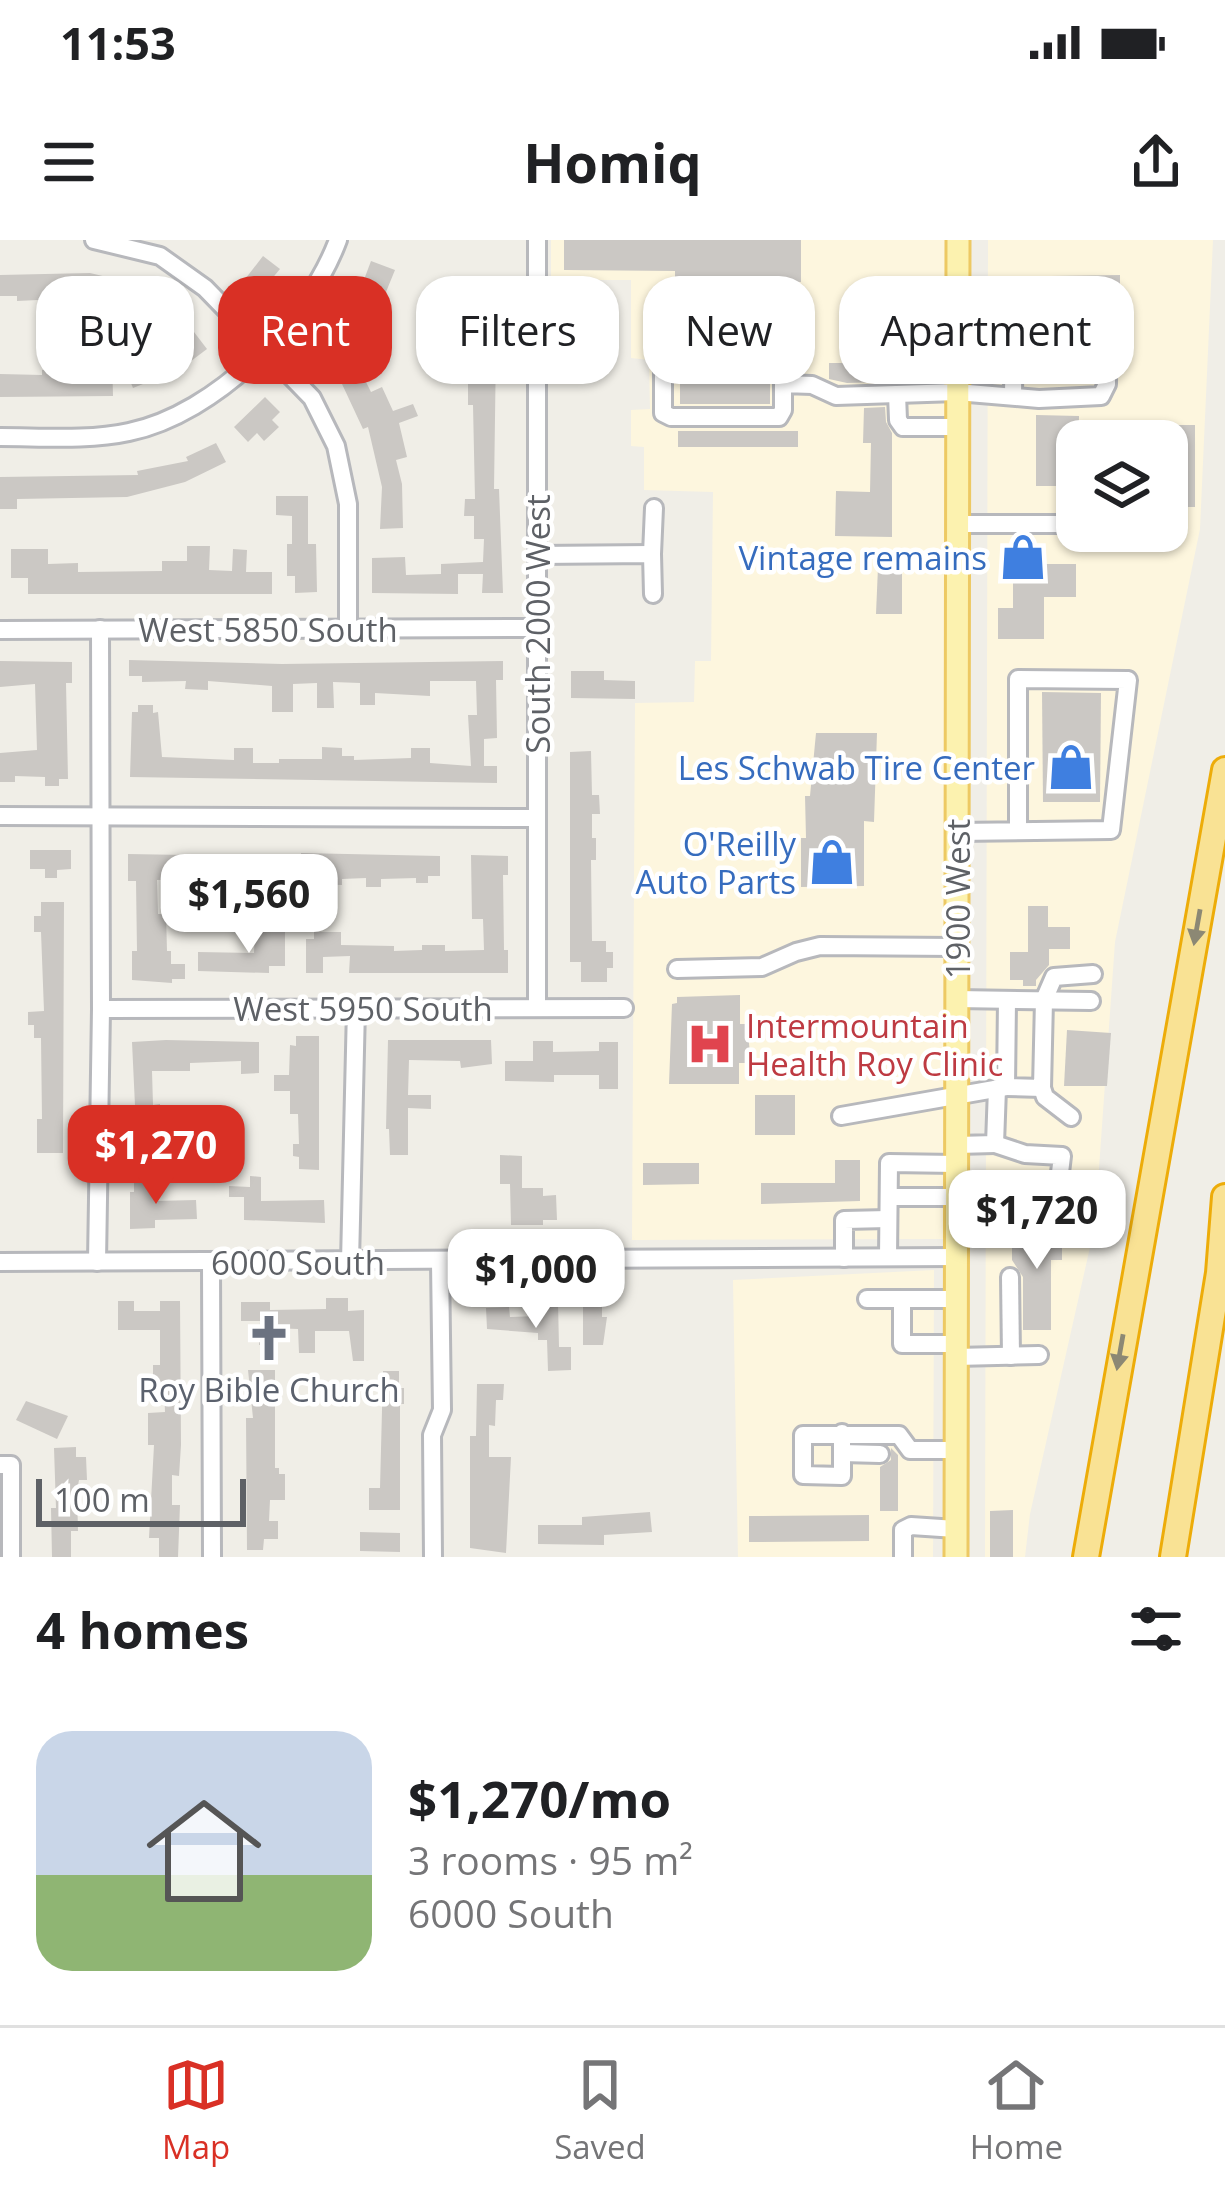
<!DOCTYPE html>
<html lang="en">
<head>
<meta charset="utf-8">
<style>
  :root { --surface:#fff; --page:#f6f6f6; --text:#202124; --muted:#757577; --line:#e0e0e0; --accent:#d93025 }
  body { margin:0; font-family:"Open Sans",sans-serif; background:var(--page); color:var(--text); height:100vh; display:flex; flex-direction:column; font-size:45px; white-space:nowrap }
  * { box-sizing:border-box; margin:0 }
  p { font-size:39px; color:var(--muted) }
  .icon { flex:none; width:66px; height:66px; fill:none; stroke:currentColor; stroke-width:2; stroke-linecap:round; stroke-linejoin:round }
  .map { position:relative; height:1317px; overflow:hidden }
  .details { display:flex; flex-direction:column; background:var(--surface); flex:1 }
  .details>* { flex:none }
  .guide { position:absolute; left:36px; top:36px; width:1155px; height:108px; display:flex; gap:24px }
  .fabs { position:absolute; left:1056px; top:180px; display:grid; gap:24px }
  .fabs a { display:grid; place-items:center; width:132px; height:132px; border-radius:24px; background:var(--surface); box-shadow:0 3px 9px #0004; font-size:60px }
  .scale { position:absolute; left:36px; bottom:30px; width:210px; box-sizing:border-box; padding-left:12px; border:6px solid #5e6166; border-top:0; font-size:33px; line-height:42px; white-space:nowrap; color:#5e6166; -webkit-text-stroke:9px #fff; paint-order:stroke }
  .price { position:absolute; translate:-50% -102px; padding:0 27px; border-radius:24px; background:#fff; color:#222; font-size:39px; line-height:78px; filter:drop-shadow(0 3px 6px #0008) }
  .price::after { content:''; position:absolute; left:50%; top:72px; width:36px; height:27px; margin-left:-18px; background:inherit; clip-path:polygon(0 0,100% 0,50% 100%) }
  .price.current { background:var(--accent); color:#fff }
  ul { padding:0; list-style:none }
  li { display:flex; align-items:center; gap:36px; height:300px; padding:0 36px }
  li span { display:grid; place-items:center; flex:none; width:336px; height:240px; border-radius:36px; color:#555 }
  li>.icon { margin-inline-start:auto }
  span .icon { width:144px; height:144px; fill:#fffc; stroke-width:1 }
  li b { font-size:51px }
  h2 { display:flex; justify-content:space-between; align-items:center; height:144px; padding:0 36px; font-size:51px }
  .pill { padding:0 42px; border-radius:36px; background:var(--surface); box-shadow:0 3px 9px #0004; font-size:42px; line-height:108px }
  .pill.current { background:var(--accent); color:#fff }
  .status { display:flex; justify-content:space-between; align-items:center; height:84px; padding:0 60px; background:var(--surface); direction:ltr }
  .status svg { height:33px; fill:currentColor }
  header { display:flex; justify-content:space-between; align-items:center; height:156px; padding:0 36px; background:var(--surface); font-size:54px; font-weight:700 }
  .tab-bar { display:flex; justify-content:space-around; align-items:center; height:168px; border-top:3px solid var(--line); background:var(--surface); font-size:33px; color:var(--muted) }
  .tab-bar a { display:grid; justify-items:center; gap:6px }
  .tab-bar .current { color:var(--accent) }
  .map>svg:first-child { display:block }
</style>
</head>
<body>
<div class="status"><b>11:53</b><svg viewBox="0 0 49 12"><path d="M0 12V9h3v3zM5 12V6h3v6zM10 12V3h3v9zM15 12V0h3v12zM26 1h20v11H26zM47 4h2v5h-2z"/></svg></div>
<header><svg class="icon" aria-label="menu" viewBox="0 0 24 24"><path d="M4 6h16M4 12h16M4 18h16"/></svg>Homiq<svg class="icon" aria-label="share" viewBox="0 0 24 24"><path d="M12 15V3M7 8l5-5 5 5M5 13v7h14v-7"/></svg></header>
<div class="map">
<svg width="1225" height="1317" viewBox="0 0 1225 1317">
  <rect width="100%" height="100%" fill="#f0eee7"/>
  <g fill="#fdf6de" fill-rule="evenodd">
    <polygon points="551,0 950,0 943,999 632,1000 635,463 694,462 695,421 711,421 713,252 644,250 644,207 631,206 631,170 650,169 649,120 631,118 631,40 551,40"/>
    <path d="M 988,0 L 1213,0 L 1200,289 L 1115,702 L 1095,985 L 1030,1274 L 1025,1317 L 985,1317 ZM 1077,201 L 1167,201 L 1167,291 L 1077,291 Z"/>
    <polygon points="934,1030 933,1317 738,1317 733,1040"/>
  </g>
  <g fill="#cbc8c4">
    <polygon points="564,0 801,0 801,42 675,40 675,31 564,30"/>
    <polygon points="263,16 280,29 255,59 239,47"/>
    <polygon points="371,21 395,30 386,52 381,50 353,94 364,102 353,117 328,99 356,61"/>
    <polygon points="90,33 132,43 142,70 75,53 74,69 59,69 59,59 17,61 17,56 0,56 0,35"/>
    <polygon points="1120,35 1120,67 1050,65 1051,36"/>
    <polygon points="474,36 497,36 494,249 499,249 503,353 482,353 483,334 458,334 458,354 372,353 372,318 405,317 406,335 441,334 441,324 483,322 484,299 474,299 474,276 464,276 465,259 475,259 473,165 468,165 468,142 477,142 478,74 475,60 467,60 467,48 474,48"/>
    <polygon points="184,79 207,109 191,121 168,91"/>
    <polygon points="673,80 772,81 772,110 673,110"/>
    <polygon points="1042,90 1074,90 1075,101 1094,101 1094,123 1076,123 1075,136 1042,136"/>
    <polygon points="887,103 914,103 914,141 847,143 829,139 829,123 887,123"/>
    <polygon points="161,115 168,134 133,148 125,129"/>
    <polygon points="112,117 113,156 0,157 0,134 42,135 42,130 54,130 55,137 81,137 80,118"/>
    <polygon points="362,134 371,152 382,147 393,171 413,164 418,176 399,183 407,217 396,220 402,244 403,288 380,289 382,247 368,187 363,189 342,144"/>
    <polygon points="680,140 766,140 770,142 770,164 680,164"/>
    <polygon points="265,157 280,172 272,180 279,187 264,201 257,193 248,202 234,187"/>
    <polygon points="885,167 886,182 892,193 892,297 835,296 836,251 870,252 871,203 863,203 864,168"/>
    <polygon points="1036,175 1079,176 1077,246 1036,246"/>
    <polygon points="1140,185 1195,185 1195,267 1167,267 1167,201 1140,201"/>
    <rect x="678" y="191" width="120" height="16"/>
    <polygon points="216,203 226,222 185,242 127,257 17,259 17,269 0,269 0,237 138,235 137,231 188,221 186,217"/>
    <polygon points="276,256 308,256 308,304 316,304 317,352 295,353 295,336 287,336 287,304 292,304 292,276 276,275"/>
    <polygon points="187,306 210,306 209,330 232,331 233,309 247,310 246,332 272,332 272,354 28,354 28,338 11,338 11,309 48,309 48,324 78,323 78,332 162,331 162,321 187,321"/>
    <polygon points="1013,324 1076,324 1076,357 1044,357 1044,399 998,399 998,368 1013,368"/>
    <polygon points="878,327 902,327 902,374 876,374"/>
    <polygon points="129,420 282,424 503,421 503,440 496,440 497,498 484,499 484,526 497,526 497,543 130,537 132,472 138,472 138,465 153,465 153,473 158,472 162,517 234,520 234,508 253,508 253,523 279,523 279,519 322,519 322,507 342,508 342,516 354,516 354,520 411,518 411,508 430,508 430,523 471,526 468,475 477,475 476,441 430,441 430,456 375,453 375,465 360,465 360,443 333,442 334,468 317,468 317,443 293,444 293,472 272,472 272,446 208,441 208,450 185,449 186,441 142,442 142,436 129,436"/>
    <polygon points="0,421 72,422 72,443 66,443 68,539 59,539 59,546 45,546 45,537 15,536 15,542 0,542 0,513 37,510 35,444 0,447"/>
    <polygon points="571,431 604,431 604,440 635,441 635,459 571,458"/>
    <polygon points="1042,452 1101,453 1100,562 1043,562"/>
    <polygon points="816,493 877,493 874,582 864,581 864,646 801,647 801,598 806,598 805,556 810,556"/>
    <polygon points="591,511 592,555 599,555 600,574 592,574 592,598 596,598 596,620 591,620 592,701 606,701 606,712 613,712 613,728 607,728 607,742 581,742 581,722 570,722 570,512"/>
    <polygon points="30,610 71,610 71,629 57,630 57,638 45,638 45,629 30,629"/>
    <polygon points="301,613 440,616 440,636 428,636 428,643 416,643 416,638 381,639 381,647 366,647 366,638 342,639 342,645 295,644 295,649 268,647 268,639 249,637 157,640 158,674 166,674 167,711 171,711 171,724 185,724 185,739 172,739 172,743 132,740 132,711 137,711 136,641 128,641 128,614 301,617"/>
    <polygon points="471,615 508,616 508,635 503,635 504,710 508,710 508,733 349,733 350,716 323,717 323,733 306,733 306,699 314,699 314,692 341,692 341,705 394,706 394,711 422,710 422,705 445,705 445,711 484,710 483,679 472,679"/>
    <polygon points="41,662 64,662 63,913 37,913 37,879 42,879 41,798 34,798 34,785 28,785 28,772 44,771 41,692 34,692 34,676 41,676"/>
    <polygon points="1028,666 1048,666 1048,687 1070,687 1070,709 1049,709 1049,725 1036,740 1036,746 1023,746 1023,740 1010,740 1010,712 1028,712"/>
    <polygon points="255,690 285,690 285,726 269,726 269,733 198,731 198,712 254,713"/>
    <polygon points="740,755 740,784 747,784 751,823 739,823 739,844 669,844 672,764 677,763 677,757"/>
    <polygon points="1067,790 1111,793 1107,846 1064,846"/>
    <polygon points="296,796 319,796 319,930 299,929 299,917 293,916 293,904 299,904 298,874 290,874 290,851 274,851 274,835 289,835 290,805 296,806"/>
    <polygon points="166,800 259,802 259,833 241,834 241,821 190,823 190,831 152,831 153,865 160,864 160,901 132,902 132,887 136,887 132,802"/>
    <polygon points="388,800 491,800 492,824 461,828 460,821 409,820 408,855 431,855 431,869 408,868 408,915 390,915 389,889 386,889"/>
    <polygon points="533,801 553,801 553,812 599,811 599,802 618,802 618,849 599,849 599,835 554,835 554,842 505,841 505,821 533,821"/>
    <rect x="755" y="855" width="40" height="40"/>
    <polygon points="500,915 522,916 522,948 543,948 543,956 556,955 557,980 543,980 543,985 511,985 510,944 500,944"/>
    <polygon points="835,920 860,920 860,961 761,964 761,943 835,943"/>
    <polygon points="643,923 699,923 699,944 643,945"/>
    <polygon points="250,936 261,937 261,961 324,960 325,983 244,980 244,957 229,957 229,946 250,947"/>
    <polygon points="134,941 154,941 155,961 196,960 197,979 155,980 155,988 130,989 130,952 134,952"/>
    <polygon points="1039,984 1062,984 1062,1020 1051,1020 1051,1090 1023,1090 1023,1037 1012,1020 1012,991 1039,991"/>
    <polygon points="326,1058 348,1058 348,1071 364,1070 364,1121 353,1121 349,1091 315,1091 315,1113 299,1113 298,1089 272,1088 272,1105 259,1105 260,1081 241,1081 241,1062 270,1062 270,1070 326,1069"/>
    <polygon points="118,1061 134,1061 134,1071 160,1071 160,1061 180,1061 181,1205 179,1236 172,1235 172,1265 180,1265 178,1317 159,1317 159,1298 149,1298 154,1205 148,1205 148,1173 165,1172 164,1145 153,1145 153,1125 160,1125 160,1090 118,1090"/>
    <polygon points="537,1062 558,1062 559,1107 571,1107 571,1130 548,1131 547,1100 538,1100 538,1093 487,1089 486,1068 509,1067 510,1077 538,1076"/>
    <polygon points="583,1062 602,1062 602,1077 607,1077 603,1105 583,1105"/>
    <polygon points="248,1130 275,1130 275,1228 279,1228 279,1234 285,1234 285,1260 270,1260 269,1281 278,1281 278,1299 264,1299 263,1310 247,1310 246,1178 253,1178"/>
    <polygon points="383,1131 399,1131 399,1148 404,1148 404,1164 400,1164 400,1270 369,1270 369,1248 380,1248"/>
    <polygon points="477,1144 504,1144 503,1160 496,1160 495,1186 489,1185 489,1217 511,1217 506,1313 470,1308 470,1196 476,1196"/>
    <polygon points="26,1161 68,1176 57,1199 16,1180"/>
    <polygon points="76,1207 76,1217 86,1217 87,1240 79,1240 77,1251 78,1291 71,1291 71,1317 52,1317 51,1268 56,1268 54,1208"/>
    <polygon points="891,1208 898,1215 898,1271 880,1271 880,1227 891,1220"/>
    <polygon points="1013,1270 1013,1317 990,1317 990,1271"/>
    <polygon points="650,1272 652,1292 604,1295 604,1305 538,1304 538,1285 582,1285 582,1277"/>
    <polygon points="869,1275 869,1301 749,1302 749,1276"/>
    <polygon points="360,1292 400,1293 400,1312 360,1311"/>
  </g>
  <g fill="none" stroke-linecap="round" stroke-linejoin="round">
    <defs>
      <g id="minor">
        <polyline points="94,0 160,16 205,48 312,158 336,206 348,264 348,388"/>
        <polyline points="783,144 783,170 779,177 671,177 663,173 663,133 667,127 769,127 783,134 783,144 812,145 836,156 957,152 1039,159 1101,156 1107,144 1107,86 1096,78 1014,77 1013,155"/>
        <polyline points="897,154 898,180 903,187 957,187"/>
        <path d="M 0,197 C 42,197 88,201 129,192 C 216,174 308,81 338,0"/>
        <polyline points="957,284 1077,284"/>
        <polyline points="652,314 654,268"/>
        <polyline points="537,315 652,314 653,354"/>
        <polyline points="0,390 537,388"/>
        <polyline points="0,576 537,578"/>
        <polyline points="957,592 1111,590 1128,440 1018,439 1018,591"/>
        <polyline points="677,729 762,727 796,712 820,706 956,707"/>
        <polyline points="957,759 1091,761"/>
        <polyline points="1007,760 1006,847 1042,848 1044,760 1054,737 1093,734"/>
        <polyline points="537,767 537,0"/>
        <polyline points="101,769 624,768"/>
        <polyline points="1042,848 1045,857 1071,877"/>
        <polyline points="841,876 1006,847"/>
        <polyline points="957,905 995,904 997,848"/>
        <polyline points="889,957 956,957"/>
        <polyline points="956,968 1056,966 1062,916 1025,914 995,904"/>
        <polyline points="888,1017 889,923 956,924"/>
        <polyline points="844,1018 844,980 888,979"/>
        <polyline points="0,1022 956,1017"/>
        <polyline points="97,1022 101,769 100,389"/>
        <polyline points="211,1022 212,1317"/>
        <polyline points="350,1022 356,768"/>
        <polyline points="1010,1037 1011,1116"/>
        <polyline points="867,1059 902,1059"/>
        <polyline points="956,1059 902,1059 902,1104 956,1104"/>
        <polyline points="956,1117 1039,1115"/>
        <polyline points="842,1193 842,1236 803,1235 803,1195 899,1195 910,1210 956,1210"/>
        <polyline points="842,1213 880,1214"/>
        <polyline points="0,1225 11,1225 11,1317"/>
        <polyline points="433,1317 432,1195 442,1170 440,1022"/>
        <polyline points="903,1317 903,1290 911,1286 956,1289"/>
      </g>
      <polyline id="major" points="956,1317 958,0"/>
      <g id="highway">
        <polyline points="1086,1317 1225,530"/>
        <polyline points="1173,1317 1219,1033 1225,957"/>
      </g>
    </defs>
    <use href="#minor" stroke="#b7b8bc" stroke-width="22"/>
    <use href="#major" stroke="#edc963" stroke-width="27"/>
    <use href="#highway" stroke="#edac09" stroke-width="30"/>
    <use href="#minor" stroke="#fff" stroke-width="16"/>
    <use href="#major" stroke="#fcf2af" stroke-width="21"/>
    <use href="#highway" stroke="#f9e294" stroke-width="24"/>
  </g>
  <defs><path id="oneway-solid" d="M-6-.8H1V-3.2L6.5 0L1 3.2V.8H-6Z" transform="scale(3)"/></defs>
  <g fill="#8c8874">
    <use href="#oneway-solid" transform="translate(1197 687) rotate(100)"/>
    <use href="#oneway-solid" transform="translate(1120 1112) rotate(100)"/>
  </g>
  <defs>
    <symbol id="shop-bare" viewBox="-9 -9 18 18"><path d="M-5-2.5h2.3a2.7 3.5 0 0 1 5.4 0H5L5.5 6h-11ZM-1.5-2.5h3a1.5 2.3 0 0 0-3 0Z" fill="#3f7fe0" stroke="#fff" stroke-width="2.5" paint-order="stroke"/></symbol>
    <symbol id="hospital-bare" viewBox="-9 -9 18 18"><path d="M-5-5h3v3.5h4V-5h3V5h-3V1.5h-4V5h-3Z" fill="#e0444e" stroke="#fff" stroke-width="2.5" paint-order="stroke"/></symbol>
    <symbol id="church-bare" viewBox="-9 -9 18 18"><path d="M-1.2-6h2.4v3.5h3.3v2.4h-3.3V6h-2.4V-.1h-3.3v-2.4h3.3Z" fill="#6b7280" stroke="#fff" stroke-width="2.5" paint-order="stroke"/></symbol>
  </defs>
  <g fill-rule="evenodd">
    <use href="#shop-bare" x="990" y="284" width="66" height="66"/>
    <use href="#shop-bare" x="1038" y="494" width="66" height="66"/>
    <use href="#shop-bare" x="799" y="589" width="66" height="66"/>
    <use href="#hospital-bare" x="677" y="771" width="66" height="66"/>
    <use href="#church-bare" x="236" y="1065" width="66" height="66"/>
  </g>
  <g text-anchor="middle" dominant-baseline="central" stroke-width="9" stroke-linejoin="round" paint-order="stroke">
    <g font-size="33" fill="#366cbe" stroke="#fff" text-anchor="end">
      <text x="987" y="317">Vintage remains</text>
      <text x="1035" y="527">Les Schwab Tire Center</text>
      <text x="796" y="603">O'Reilly<tspan x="796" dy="38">Auto Parts</tspan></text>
    </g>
    <g font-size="33" fill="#5e6166" stroke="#fff">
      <text transform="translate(537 384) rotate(-90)">South 2000 West</text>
      <text x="268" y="389">West 5850 South</text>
      <text transform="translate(957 659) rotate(-90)">1900 West</text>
      <text x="363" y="768">West 5950 South</text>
      <text x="298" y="1022">6000 South</text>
    </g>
    <g font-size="33" fill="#be3a42" stroke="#fff" text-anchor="start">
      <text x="746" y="785">Intermountain<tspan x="746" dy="38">Health Roy Clinic</tspan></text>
    </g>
    <g font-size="33" fill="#5b616d" stroke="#fff">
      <text x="269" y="1149">Roy Bible Church</text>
    </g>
  </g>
</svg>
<div class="fabs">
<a><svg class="icon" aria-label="layers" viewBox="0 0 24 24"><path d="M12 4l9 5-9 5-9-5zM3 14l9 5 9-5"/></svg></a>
</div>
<div class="scale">100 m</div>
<b class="price" style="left:249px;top:716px">$1,560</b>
<b class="price current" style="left:156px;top:967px">$1,270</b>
<b class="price" style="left:1037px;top:1032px">$1,720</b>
<b class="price" style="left:536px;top:1091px">$1,000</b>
<div class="guide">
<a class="pill">Buy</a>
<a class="pill current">Rent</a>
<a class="pill">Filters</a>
<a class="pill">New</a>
<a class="pill">Apartment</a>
</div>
</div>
<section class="details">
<h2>4 homes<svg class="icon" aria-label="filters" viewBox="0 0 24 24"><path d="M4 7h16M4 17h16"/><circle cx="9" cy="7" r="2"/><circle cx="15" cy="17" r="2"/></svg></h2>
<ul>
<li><span style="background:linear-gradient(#c9d6e8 60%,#8fb573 0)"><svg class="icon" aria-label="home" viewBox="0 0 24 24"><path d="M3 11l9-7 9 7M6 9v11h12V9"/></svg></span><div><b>$1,270/mo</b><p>3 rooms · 95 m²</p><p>6000 South</p></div></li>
</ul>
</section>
<nav class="tab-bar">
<a class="current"><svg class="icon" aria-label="map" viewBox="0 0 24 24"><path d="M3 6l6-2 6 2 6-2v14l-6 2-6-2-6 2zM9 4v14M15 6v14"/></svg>Map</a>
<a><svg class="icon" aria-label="saved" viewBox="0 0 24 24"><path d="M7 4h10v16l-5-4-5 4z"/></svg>Saved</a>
<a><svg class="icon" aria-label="home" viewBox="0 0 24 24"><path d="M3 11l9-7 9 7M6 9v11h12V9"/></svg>Home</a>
</nav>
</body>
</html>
